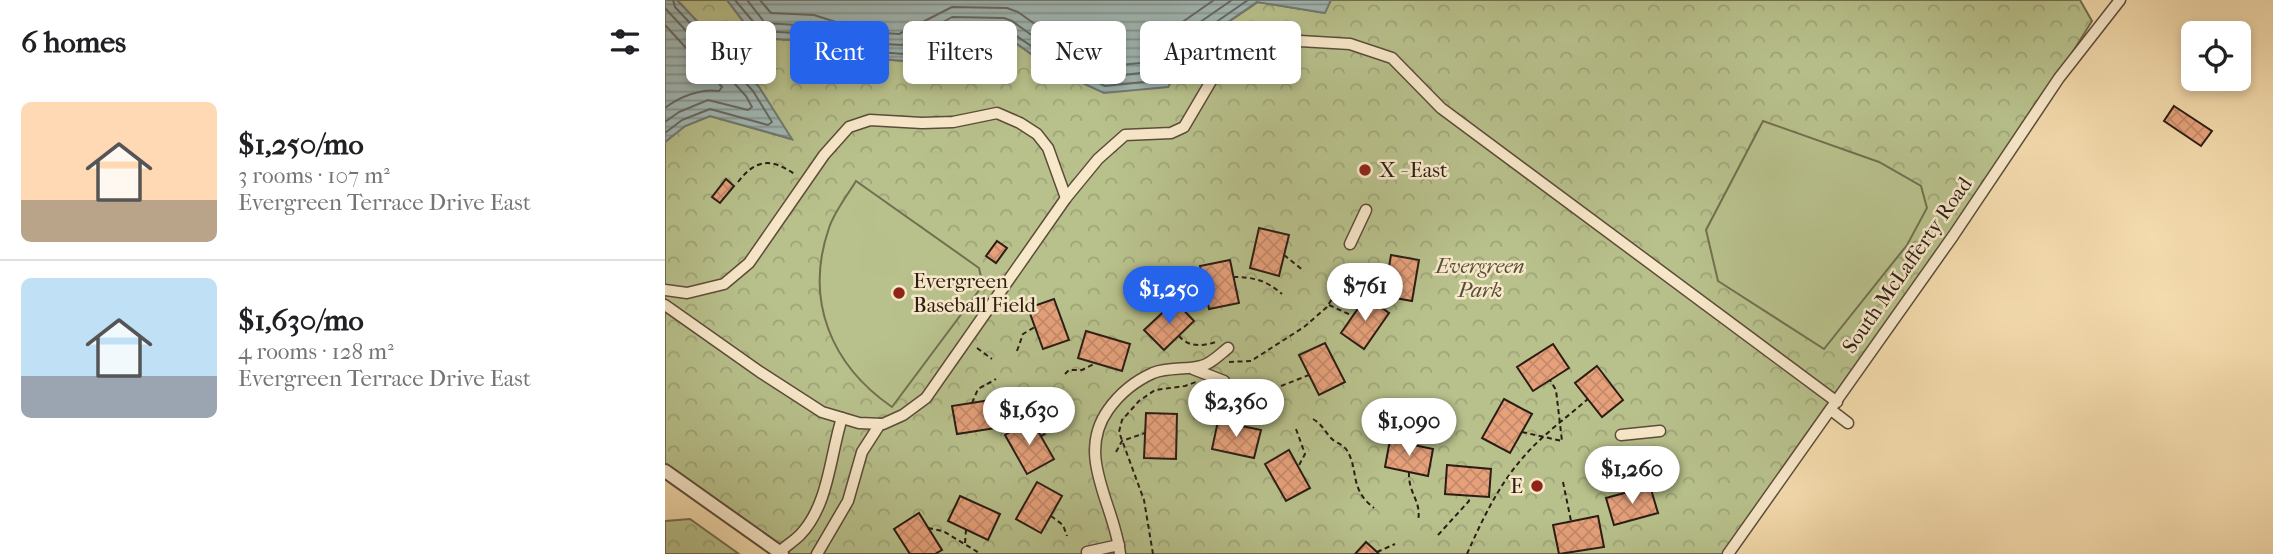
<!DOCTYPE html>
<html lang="en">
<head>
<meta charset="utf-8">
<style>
  :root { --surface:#fff; --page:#f2f2f2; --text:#202124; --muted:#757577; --line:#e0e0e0; --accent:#2563eb }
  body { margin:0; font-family:"IM FELL French Canon",serif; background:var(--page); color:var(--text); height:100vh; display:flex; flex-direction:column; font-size:26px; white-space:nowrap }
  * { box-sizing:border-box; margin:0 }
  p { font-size:23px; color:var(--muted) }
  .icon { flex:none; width:38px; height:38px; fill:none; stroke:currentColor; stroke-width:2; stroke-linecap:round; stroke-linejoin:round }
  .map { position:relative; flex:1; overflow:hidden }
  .drawer { display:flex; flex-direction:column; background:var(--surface); width:665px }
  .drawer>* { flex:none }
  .banner { position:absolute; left:21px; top:21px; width:665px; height:63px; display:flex; gap:14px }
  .fabs { position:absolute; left:1516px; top:21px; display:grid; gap:14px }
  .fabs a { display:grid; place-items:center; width:70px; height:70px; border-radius:10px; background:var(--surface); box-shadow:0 4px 10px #0003; font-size:35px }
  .price { position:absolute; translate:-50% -60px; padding:0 16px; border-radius:24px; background:#fff; color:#222; font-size:23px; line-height:46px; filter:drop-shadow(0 2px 4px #0008) }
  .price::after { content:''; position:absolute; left:50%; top:42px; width:21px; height:16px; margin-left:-10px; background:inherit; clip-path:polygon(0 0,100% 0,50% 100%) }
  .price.selected { background:var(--accent); color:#fff }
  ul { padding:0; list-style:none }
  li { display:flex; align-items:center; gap:21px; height:175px; padding:0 21px }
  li+li { border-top:2px solid var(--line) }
  li span { display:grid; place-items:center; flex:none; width:196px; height:140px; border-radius:10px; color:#555 }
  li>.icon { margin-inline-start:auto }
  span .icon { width:84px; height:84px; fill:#fffc; stroke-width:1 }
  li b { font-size:30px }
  h2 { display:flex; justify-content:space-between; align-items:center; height:84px; padding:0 21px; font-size:30px }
  .chip { padding:0 24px; border-radius:10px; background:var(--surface); box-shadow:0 4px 10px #0003; font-size:24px; line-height:63px }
  .chip.selected { background:var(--accent); color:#fff }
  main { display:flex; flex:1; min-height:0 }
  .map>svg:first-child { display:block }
</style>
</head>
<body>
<main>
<section class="drawer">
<h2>6 homes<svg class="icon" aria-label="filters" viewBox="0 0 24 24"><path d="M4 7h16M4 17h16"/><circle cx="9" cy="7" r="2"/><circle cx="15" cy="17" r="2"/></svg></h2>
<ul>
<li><span style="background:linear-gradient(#ffd9b3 70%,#b9a48a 0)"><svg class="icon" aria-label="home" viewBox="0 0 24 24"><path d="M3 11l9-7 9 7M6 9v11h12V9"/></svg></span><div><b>$1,250/mo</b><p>3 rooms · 107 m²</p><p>Evergreen Terrace Drive East</p></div></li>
<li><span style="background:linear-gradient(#bfe0f5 70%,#9aa5b1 0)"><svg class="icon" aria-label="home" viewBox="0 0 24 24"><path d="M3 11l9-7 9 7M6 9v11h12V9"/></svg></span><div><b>$1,630/mo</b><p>4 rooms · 128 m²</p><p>Evergreen Terrace Drive East</p></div></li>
</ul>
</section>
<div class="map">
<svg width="1608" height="554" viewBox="0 0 1608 554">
  <defs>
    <pattern id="park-crowns" width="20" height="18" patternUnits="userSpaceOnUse" patternTransform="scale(1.75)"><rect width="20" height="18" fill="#b8c18c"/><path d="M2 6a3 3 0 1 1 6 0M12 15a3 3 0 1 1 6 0" fill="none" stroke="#9ea578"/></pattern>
    <pattern id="water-rules" width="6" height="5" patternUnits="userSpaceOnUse" patternTransform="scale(1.75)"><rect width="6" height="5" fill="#a1b8b5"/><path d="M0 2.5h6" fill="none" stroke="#839592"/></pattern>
    <pattern id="building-cross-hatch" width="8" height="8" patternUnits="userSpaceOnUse" patternTransform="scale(1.75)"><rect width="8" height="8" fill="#e6a17b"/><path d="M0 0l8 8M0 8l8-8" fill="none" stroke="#c58a69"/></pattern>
  </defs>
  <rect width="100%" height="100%" fill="#f4dbad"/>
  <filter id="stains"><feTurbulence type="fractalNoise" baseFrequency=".00286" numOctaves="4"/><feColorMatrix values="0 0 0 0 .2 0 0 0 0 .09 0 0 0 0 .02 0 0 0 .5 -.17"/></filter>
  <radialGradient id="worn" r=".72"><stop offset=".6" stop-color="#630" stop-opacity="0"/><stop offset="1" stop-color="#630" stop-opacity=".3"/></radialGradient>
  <g fill="url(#park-crowns)" stroke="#726f50" stroke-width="2">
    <polygon points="12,0 62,0 91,38 144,41 198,58 241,61 292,33 338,34 389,70 503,87 525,48 593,2 659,13 666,0 1415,0 1427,21 1360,128 1063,554 119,554 0,471 0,142 20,126 45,116 126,139 94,87"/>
    <polygon points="25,519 74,554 0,554 0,521"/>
  </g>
  <g fill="#b8c18c" stroke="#726f50" stroke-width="2">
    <polygon points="1098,121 1214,162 1256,186 1262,208 1242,245 1159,349 1053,281 1041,230"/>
    <path d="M 191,181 L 314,268 L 318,285 L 227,407 C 166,365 139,300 164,228 C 169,212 182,196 191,181 Z"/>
  </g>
  <g fill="url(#water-rules)" stroke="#727a75" stroke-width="2">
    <polygon points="0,0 12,0 94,87 127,139 45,116 20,126 0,142"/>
    <polygon points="62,0 666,0 660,13 592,2 525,48 503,87 439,93 389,70 338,34 292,33 241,61 198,58 144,41 91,38"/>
  </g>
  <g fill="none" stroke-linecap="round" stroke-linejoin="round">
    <g stroke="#666a64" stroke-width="2">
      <polyline points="70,0 96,31 145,34 199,51 239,54 290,26 338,27 393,64 440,86 498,80 521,43 583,0"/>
      <polyline points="82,0 100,23 147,26 200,43 237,45 287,17 339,18 347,21 397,57 441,77 493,71 515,36 567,0"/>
      <polyline points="95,0 106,13 149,15 202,32 234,34 287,7 342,8 353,12 402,47 443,66 487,62 506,30 549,0"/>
      <polyline points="0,8 81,96 87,107 83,110 43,100 14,112 0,122"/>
      <path d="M 0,25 L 57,87 L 54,91 C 36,88 14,97 0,108"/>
      <polyline points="0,133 17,120 45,109 103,125 107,122 88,91 10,7 8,0"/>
    </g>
  </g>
  <g fill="url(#building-cross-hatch)" stroke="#2b1d14" stroke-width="2">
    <polygon points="1509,106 1547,131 1536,146 1499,121"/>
    <polygon points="61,179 69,186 55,203 47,197"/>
    <polygon points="594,228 624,235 614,276 585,268"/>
    <polygon points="332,241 342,248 331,263 321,256"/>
    <polygon points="726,255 754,260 747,301 719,296"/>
    <polygon points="565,260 574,303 544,309 535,266"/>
    <polygon points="701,297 724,313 699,349 676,333"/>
    <polygon points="389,299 404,340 378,349 363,308"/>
    <polygon points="510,301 529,321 499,350 479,330"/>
    <polygon points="421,331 465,344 457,371 413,358"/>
    <polygon points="660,343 680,382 654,395 634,355"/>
    <polygon points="888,344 904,368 868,391 852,367"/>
    <polygon points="932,366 958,400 937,417 910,383"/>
    <polygon points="332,399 337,427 292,434 287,406"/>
    <polygon points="839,399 867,414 845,453 817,438"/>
    <polygon points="481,413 512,414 511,459 479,458"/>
    <polygon points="366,419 389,459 362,474 340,435"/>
    <polygon points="553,421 596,430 589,458 547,449"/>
    <polygon points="725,440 768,449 763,476 720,467"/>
    <polygon points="624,450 645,488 621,501 600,464"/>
    <polygon points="782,465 826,469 824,497 780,494"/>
    <polygon points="372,482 397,496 376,533 351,519"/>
    <polygon points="985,486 993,513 949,525 941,498"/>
    <polygon points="295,496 335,514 323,540 283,521"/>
    <polygon points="254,513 277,550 270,554 245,554 229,529"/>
    <polygon points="933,516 939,547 894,554 888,525"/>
    <polygon points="701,542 712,552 714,554 690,554"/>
  </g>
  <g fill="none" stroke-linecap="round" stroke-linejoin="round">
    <defs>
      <g id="minor">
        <polyline points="685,244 701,210"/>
        <polyline points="0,290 22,293 59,284 84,263 159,155 184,127 205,120 257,123 288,122 332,113 355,123 372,134 383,148 401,198"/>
        <polyline points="0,305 95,372 157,412 194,423 218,424 238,415 261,398 401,198 433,159 460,135 506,133 519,127 549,76 565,57 592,42 635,41 685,44 727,58 776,108 1172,402"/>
        <polyline points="528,369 559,381"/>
        <polyline points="1166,410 1183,423"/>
        <polyline points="956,435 995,431"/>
        <path d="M 114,552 C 121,546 129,541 135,535 C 164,505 165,455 177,418"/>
        <polyline points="422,552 454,545"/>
        <polyline points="152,554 183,501 197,452 215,424"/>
        <path d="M 455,554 C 450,505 410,457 443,410 C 455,393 470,381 488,373 C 503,367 521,370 536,366 C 546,364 555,354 563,348"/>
        <polyline points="1063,554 1288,236 1394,78 1455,0"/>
      </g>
      <polyline id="tertiary" points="0,471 117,554"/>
    </defs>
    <use href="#minor" stroke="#5d4c3a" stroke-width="13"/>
    <use href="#tertiary" stroke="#5d4c3a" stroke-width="16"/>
    <g stroke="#2b1d14" stroke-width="2" stroke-dasharray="5 3.5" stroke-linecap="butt">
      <path d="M 73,182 C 92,157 108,159 131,175"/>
      <polyline points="619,255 639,271"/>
      <path d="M 568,277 C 588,277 601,280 617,294"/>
      <polyline points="664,305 688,316"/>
      <path d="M 514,336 C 524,348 538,346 551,342"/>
      <polyline points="312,348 327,359"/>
      <polyline points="352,351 358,334 370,327"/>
      <polyline points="564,362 586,361 639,327 662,307 671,292 680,290 704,274 723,272"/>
      <polyline points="400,374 404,370 417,370 431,363"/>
      <polyline points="616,386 644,375"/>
      <polyline points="307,403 313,389 331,379"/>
      <path d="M 648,419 C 657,424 660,432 667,439 C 671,443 677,444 681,449 C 695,470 683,488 709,508"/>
      <polyline points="572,425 578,405"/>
      <polyline points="631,429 640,454 633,467"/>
      <polyline points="857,432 897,441 891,390 885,380"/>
      <polyline points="376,436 382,433 384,406"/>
      <polyline points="451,452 457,441 480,433"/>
      <polyline points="949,455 961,492"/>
      <path d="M 744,472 C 743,494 757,501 753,521"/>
      <polyline points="898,482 906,521"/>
      <polyline points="386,516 398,525 402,536"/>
      <polyline points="263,528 278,531 316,554"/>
      <polyline points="773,535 804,501 803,496"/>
      <polyline points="300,543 301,530"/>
      <polyline points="712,552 730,544"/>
      <polyline points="488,554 479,500 454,432 457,420 474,401 490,390 520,386 531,382"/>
      <path d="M 802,554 C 818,518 834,484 861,454 C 879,434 902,417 923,399"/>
    </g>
    <use href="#minor" stroke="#f8e8ca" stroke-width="10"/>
    <use href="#tertiary" stroke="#f8e8ca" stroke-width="12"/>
  </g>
  <g fill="#8f2418" stroke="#f8e8ca" stroke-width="2.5">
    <circle cx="700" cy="170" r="7"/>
    <circle cx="234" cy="293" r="7"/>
    <circle cx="872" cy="486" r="7"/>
  </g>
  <g text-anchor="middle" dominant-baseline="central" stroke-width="5" stroke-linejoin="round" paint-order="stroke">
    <g font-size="21" fill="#2b1d14" stroke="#f8e8ca" text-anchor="start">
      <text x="714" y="170">X - East</text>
      <text x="248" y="281">Evergreen<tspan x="248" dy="24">Baseball Field</tspan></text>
      <text x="858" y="486" text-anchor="end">E</text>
    </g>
    <g font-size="21" fill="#2b1d14" stroke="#f8e8ca">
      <text transform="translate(1242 265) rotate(-55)">South McLafferty Road</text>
    </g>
    <g font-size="21" font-style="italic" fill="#554e38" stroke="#f8e8ca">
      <text x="815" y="266">Evergreen<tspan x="815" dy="24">Park</tspan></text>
    </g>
  </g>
  <rect width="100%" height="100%" filter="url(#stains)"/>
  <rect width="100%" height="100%" fill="url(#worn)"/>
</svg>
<div class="fabs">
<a><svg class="icon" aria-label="locate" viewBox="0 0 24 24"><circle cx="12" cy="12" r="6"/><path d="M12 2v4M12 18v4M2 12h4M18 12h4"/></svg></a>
</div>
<b class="price" style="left:700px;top:323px">$761</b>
<b class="price selected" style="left:504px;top:326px">$1,250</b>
<b class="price" style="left:571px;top:439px">$2,360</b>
<b class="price" style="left:364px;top:447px">$1,630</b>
<b class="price" style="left:744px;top:458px">$1,090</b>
<b class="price" style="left:967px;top:506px">$1,260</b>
<div class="banner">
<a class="chip">Buy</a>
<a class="chip selected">Rent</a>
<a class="chip">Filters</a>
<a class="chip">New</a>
<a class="chip">Apartment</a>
</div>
</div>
</main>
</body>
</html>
